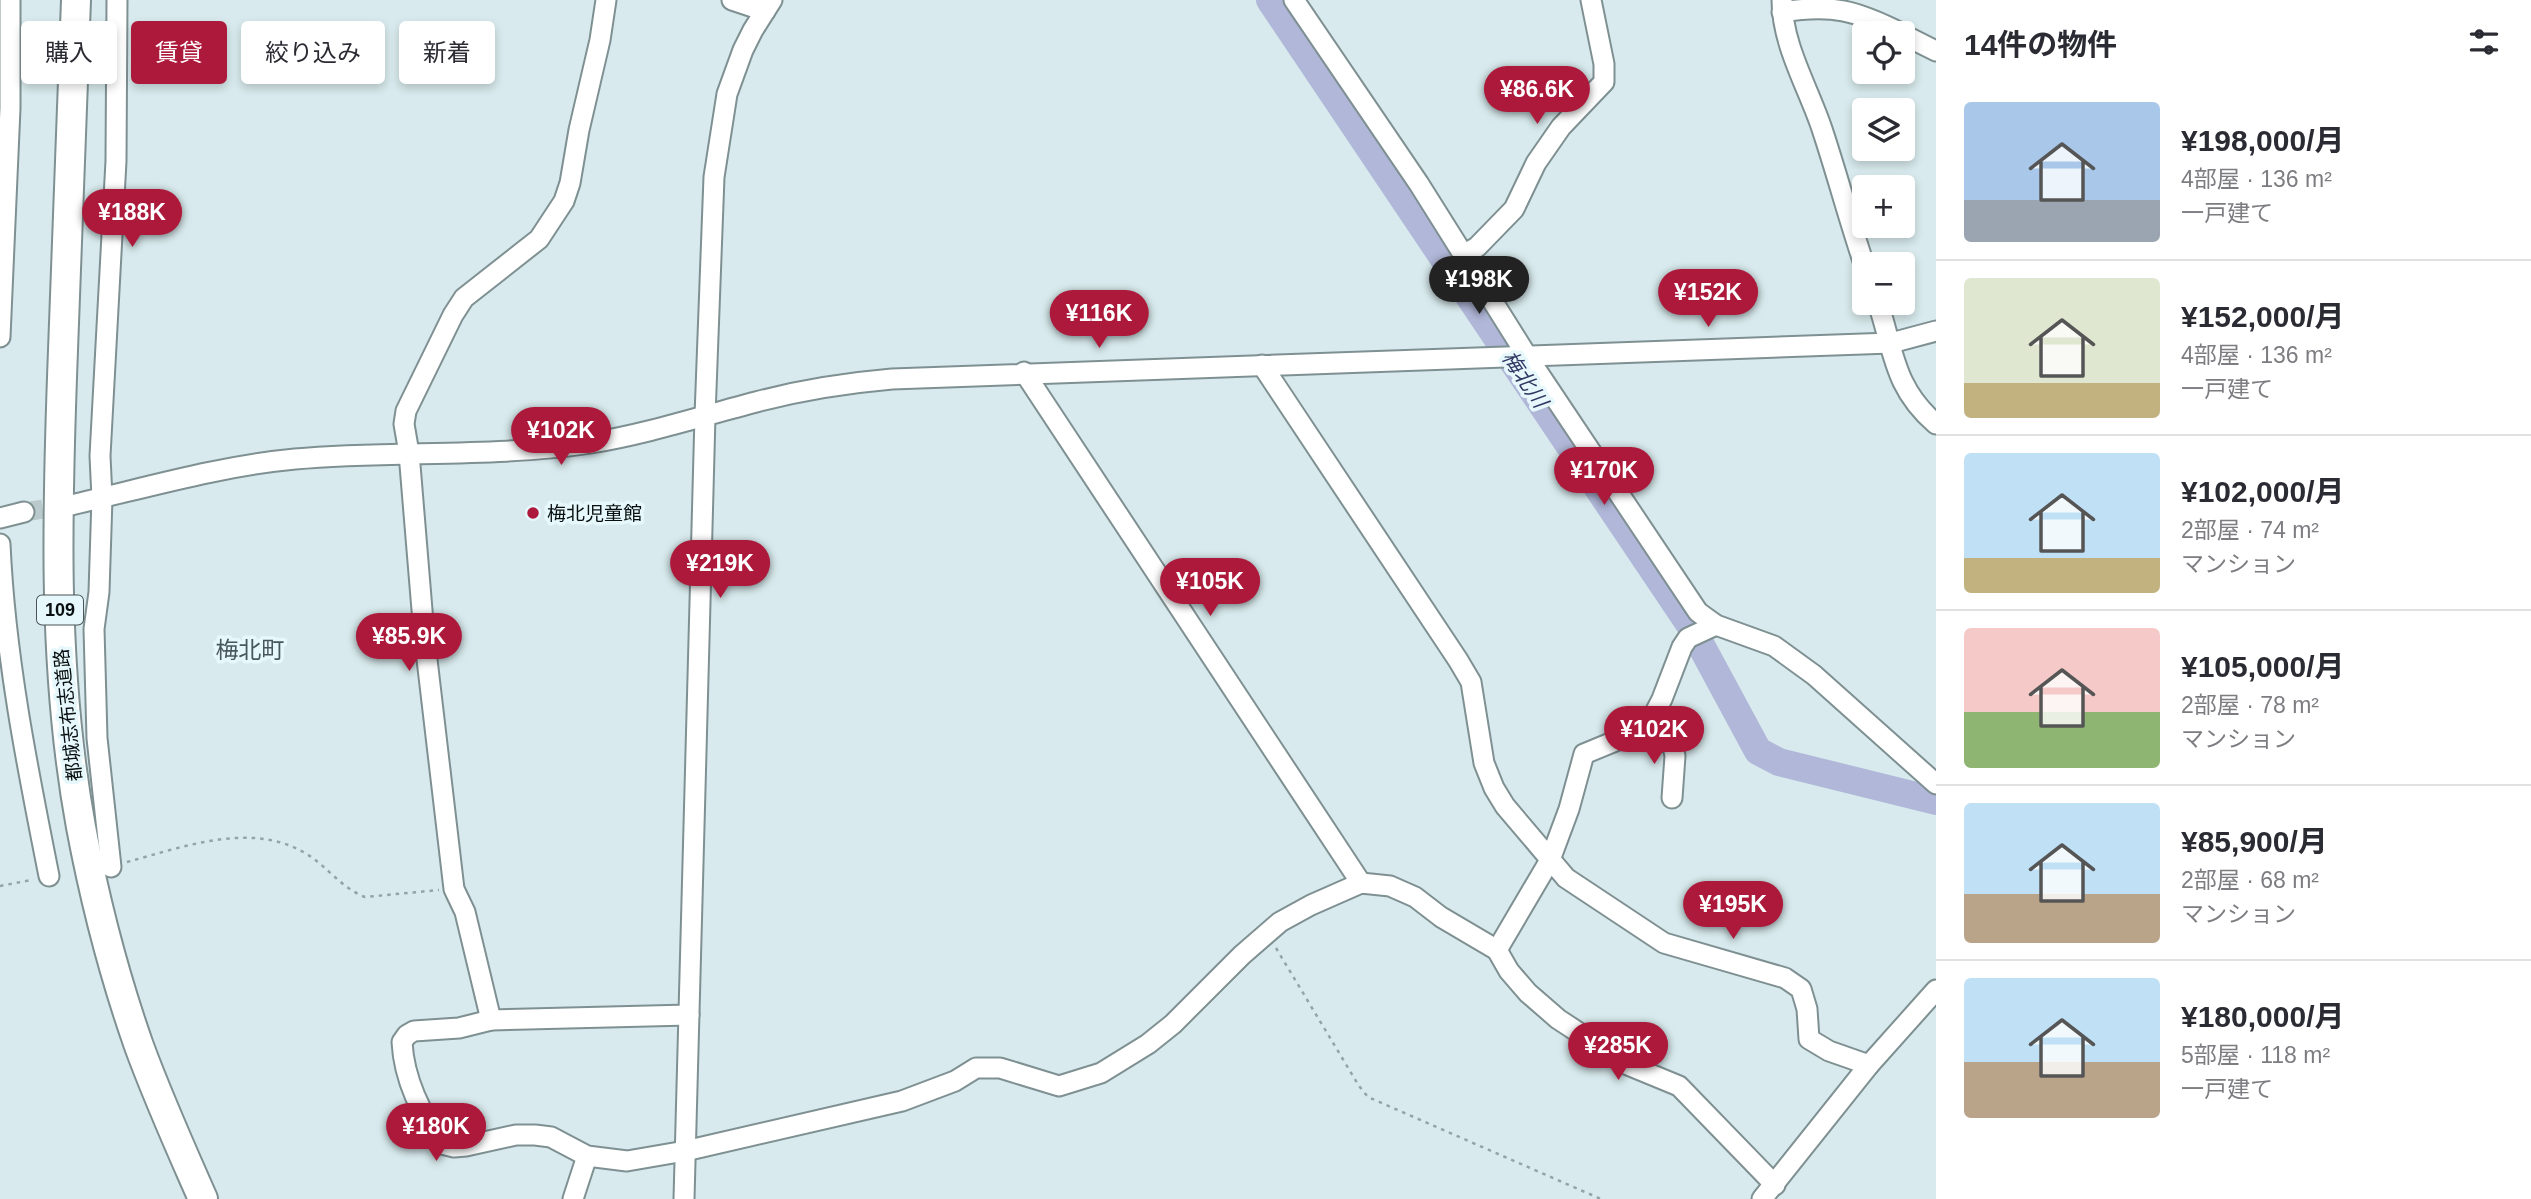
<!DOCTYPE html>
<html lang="ja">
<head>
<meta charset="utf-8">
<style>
  :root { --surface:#fff; --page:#f2f2f3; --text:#2b2b33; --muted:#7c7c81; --line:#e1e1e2; --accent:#ad193b }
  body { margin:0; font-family:Arial,"Noto Sans JP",sans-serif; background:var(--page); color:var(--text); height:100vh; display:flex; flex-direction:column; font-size:26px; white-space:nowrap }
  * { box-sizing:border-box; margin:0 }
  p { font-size:23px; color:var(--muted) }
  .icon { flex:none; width:38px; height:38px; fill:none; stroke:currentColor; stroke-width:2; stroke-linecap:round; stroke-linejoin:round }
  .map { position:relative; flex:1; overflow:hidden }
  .details { display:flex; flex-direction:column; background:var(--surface); width:595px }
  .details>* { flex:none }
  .guide { position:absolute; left:21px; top:21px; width:665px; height:63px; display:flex; gap:14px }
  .fabs { position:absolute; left:1852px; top:21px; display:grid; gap:14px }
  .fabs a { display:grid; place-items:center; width:63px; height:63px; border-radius:7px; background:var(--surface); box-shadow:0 4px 10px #0003; font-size:35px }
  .price { position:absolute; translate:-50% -60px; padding:0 16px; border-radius:24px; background:var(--accent); color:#fff; font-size:23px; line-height:46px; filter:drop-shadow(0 2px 4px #0008) }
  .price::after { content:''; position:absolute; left:50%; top:42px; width:21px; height:16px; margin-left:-10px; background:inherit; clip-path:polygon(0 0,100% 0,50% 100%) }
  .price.on { background:#222; color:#fff }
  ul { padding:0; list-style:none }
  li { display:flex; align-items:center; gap:21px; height:175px; padding:0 28px }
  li+li { border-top:2px solid var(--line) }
  li span { display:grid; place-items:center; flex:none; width:196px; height:140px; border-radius:7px; color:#555 }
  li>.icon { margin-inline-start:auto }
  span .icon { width:84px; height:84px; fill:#fffc; stroke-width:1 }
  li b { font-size:30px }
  h2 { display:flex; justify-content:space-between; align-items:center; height:84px; padding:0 28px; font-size:30px }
  .chip { padding:0 24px; border-radius:7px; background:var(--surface); box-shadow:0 4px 10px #0003; font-size:24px; line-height:63px }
  .chip.on { background:var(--accent); color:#fff }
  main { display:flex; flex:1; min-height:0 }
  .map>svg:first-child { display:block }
</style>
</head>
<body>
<main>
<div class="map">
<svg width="1936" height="1199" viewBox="0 0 1936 1199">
  <rect width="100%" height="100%" fill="#d8eaed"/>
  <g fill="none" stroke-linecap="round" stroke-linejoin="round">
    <polyline stroke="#b0b7d8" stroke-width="28" points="1270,0 1690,625 1758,751 1779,762 1936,801"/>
    <polyline stroke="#b9c9cc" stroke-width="19" stroke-dasharray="19 10" stroke-linecap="butt" points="24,512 71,505"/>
    <defs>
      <g id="minor">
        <polyline points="606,0 600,40 579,130 570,183 564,201 539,239 464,298 453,315 406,411 404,424 409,453 424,634 454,889 465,912 491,1020 689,1015"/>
        <polyline points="732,0 765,11"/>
        <polyline points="1294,0 1419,184 1527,356 1698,612 1716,625 1774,646 1814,675 1936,784"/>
        <path d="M 1782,0 C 1782,45 1808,87 1822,129 C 1837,174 1849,220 1864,264"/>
        <path d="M 1782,12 C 1832,4 1855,10 1901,33"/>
        <polyline points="1902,34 1936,51"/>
        <polyline points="1465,254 1477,247 1514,209 1536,163 1561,127 1604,82 1604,64 1591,0"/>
        <path d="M 1878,303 C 1894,352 1894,388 1936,424"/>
        <polyline points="0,337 10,108 10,0"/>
        <polyline points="1262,365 1458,660 1471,682 1484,763 1494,788 1505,806 1566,878 1664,943 1785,978 1801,989 1807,1009 1809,1039 1829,1051 1869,1065"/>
        <polyline points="1024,372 1361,883"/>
        <path d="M 71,505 C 145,488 220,466 295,459 C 393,450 494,458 591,443 C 647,434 702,416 756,402 C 801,390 846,383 892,379 L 1891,343 L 1936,331"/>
        <polyline points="0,518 24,512"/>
        <path d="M 0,544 C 5,656 27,766 49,876"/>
        <polyline points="1644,729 1673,746 1675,756 1672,798"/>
        <polyline points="111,867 97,738 94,629 99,592 102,498 100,456 116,161 117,0"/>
        <polyline points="1497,950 1550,860 1569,809 1584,754 1647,728 1662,699 1682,647 1688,638 1716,625"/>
        <path d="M 491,1020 L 459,1028 L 414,1031 L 407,1035 L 402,1042 C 404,1080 421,1113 442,1144 L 454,1147 L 466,1146 L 516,1135 L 535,1135 L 551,1137 L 587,1156 L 627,1161 L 685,1151 L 902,1101 L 955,1081 L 976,1068 L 1000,1068 L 1059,1086 L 1101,1073 L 1148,1044 L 1173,1024 L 1242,955 L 1280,922 L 1311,905 L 1361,883 L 1390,886 L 1415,897 L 1441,917 L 1497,950 L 1509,971 L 1528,993 L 1558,1019 L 1628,1065 L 1679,1086 L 1775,1185"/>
        <polyline points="573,1199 587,1156"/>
        <polyline points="684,1199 705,416 714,177 727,94 743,50 753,30 772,0"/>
        <polyline points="1762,1199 1869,1065 1936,990"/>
      </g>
      <path id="highway" d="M 76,0 C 71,116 67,233 63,350 C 57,508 52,670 81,827 C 95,901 114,975 139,1046 C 158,1098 181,1149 203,1199"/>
    </defs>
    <use href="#minor" stroke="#7f9092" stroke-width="23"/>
    <use href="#highway" stroke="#7f9092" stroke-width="32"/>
    <g stroke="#95a3a5" stroke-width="2.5" stroke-dasharray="3.5 5" stroke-linecap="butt">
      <path d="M 127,862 C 183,847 251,821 305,853 C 327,866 341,888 365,897 L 439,890"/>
      <polyline points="0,886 31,880"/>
      <polyline points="1276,948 1359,1086 1368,1097 1601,1199"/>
    </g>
    <use href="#minor" stroke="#fff" stroke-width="19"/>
    <use href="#highway" stroke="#fff" stroke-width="28"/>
  </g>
  <circle fill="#ad193b" stroke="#e6f8fb" stroke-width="2.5" cx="533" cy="513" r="7"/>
  <g text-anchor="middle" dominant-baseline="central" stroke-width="7" stroke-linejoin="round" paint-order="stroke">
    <rect fill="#e6f8fb" stroke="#4b5556" stroke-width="2" x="37" y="595.5" width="46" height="29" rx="5"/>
    <g font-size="18" font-weight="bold" fill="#090f10">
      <text x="60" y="610">109</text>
    </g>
    <g font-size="19" fill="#090f10" stroke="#e6f8fb" text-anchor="start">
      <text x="547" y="513">梅北児童館</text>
    </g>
    <g font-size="19" fill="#090f10" stroke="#e6f8fb">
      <text transform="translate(68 715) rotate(-96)">都城志布志道路</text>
    </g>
    <g font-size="21" font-style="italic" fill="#313763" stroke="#e6f8fb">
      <text transform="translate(1525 379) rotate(56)">梅北川</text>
    </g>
    <g font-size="23" fill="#48575a" stroke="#e6f8fb">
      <text x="250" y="650">梅北町</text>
    </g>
  </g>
</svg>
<div class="fabs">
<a><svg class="icon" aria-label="locate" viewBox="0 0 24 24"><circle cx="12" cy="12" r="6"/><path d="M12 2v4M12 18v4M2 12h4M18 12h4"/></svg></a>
<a><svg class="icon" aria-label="layers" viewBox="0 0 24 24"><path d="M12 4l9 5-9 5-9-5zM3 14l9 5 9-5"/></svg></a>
<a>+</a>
<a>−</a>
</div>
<b class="price" style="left:1537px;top:126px">¥86.6K</b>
<b class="price" style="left:132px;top:249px">¥188K</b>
<b class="price on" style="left:1479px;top:316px">¥198K</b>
<b class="price" style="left:1708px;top:329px">¥152K</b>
<b class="price" style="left:1099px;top:350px">¥116K</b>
<b class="price" style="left:561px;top:467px">¥102K</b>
<b class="price" style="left:1604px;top:507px">¥170K</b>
<b class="price" style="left:720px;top:600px">¥219K</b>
<b class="price" style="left:1210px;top:618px">¥105K</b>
<b class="price" style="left:409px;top:673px">¥85.9K</b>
<b class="price" style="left:1654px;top:766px">¥102K</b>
<b class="price" style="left:1733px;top:941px">¥195K</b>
<b class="price" style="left:1618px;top:1082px">¥285K</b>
<b class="price" style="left:436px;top:1163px">¥180K</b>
<div class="guide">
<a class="chip">購入</a>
<a class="chip on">賃貸</a>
<a class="chip">絞り込み</a>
<a class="chip">新着</a>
</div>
</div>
<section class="details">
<h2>14件の物件<svg class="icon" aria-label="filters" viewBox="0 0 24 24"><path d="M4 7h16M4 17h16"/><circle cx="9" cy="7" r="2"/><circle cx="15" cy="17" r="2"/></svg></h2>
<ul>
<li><span style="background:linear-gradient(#a9c7e8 70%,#9aa5b1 0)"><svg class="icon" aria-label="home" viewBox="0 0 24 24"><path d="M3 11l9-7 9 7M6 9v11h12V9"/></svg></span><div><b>¥198,000/月</b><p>4部屋 · 136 m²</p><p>一戸建て</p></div></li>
<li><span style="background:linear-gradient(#dfe7d0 75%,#c2b280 0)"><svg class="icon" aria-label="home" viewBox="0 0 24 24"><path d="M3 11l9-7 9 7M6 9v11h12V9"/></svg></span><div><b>¥152,000/月</b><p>4部屋 · 136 m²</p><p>一戸建て</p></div></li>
<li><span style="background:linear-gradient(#bfe0f5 75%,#c2b280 0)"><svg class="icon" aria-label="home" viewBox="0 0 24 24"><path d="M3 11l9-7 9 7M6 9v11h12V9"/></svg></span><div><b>¥102,000/月</b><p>2部屋 · 74 m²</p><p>マンション</p></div></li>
<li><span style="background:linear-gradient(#f6c9c9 60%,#8fb573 0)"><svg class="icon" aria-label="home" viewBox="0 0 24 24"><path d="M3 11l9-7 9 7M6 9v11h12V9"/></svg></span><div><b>¥105,000/月</b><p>2部屋 · 78 m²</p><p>マンション</p></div></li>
<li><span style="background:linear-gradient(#bfe0f5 65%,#b9a48a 0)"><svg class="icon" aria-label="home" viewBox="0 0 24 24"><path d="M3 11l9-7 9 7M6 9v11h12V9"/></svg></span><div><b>¥85,900/月</b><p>2部屋 · 68 m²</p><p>マンション</p></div></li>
<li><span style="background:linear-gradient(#bfe0f5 60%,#b9a48a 0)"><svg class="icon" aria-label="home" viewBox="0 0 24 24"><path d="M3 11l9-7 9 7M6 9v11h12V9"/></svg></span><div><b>¥180,000/月</b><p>5部屋 · 118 m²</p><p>一戸建て</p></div></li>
</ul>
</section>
</main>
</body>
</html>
